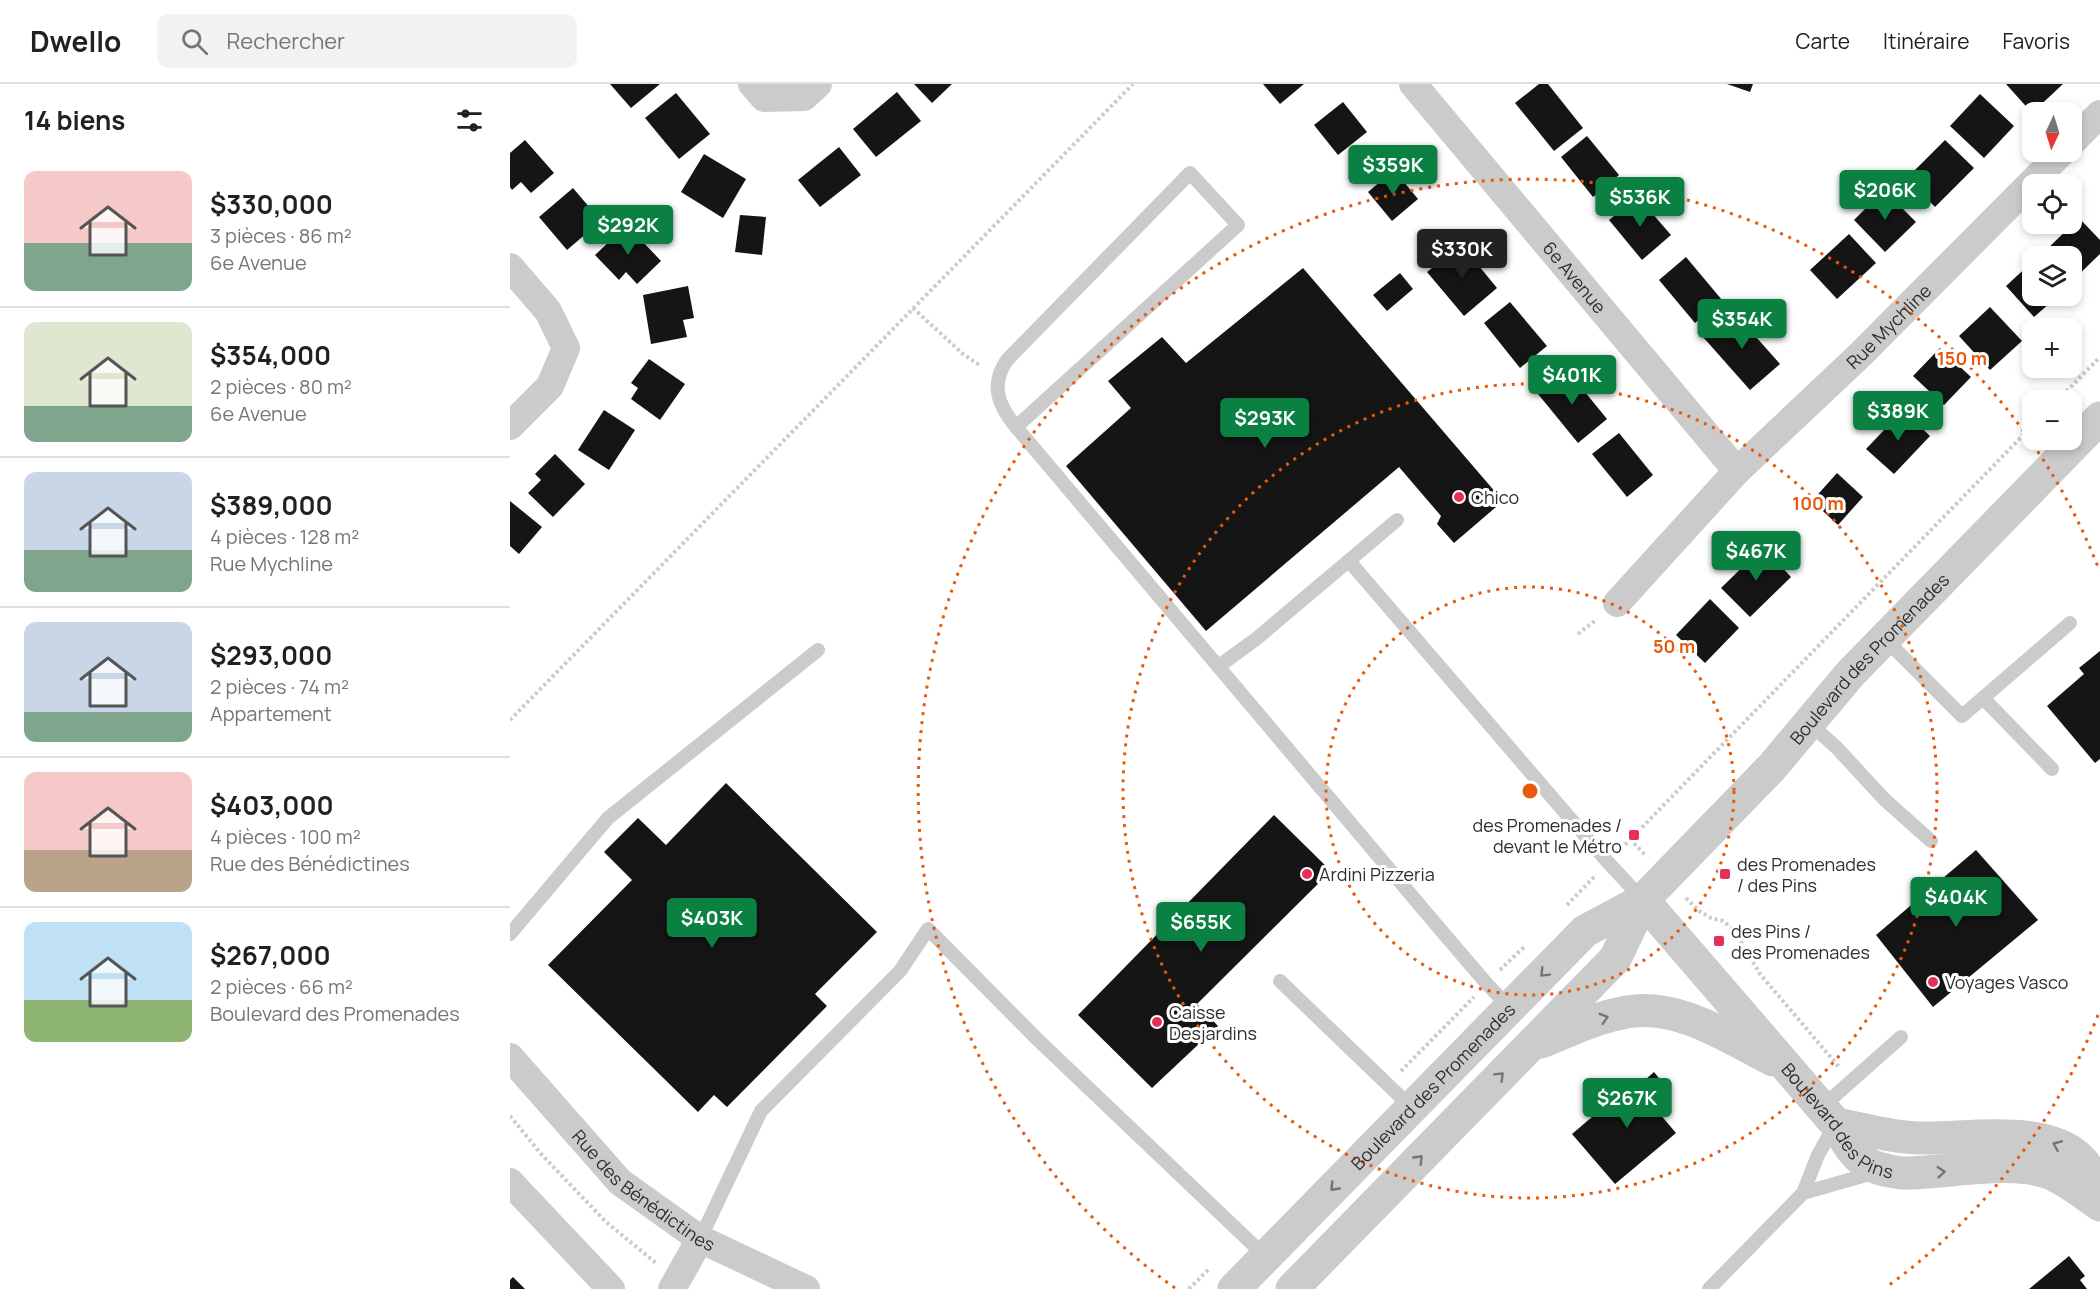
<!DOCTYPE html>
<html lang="fr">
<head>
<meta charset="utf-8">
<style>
  :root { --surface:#fff; --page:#f2f2f2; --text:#202124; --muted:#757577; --line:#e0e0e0; --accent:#0b8043 }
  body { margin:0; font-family:Manrope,sans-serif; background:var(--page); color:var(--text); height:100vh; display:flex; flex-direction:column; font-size:22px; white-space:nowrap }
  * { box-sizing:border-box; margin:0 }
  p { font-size:20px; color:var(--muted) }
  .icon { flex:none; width:33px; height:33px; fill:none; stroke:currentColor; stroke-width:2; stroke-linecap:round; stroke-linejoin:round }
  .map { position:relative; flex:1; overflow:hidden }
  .drawer { display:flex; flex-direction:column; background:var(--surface); width:510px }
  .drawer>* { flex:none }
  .needle { width:39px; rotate:184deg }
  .tools { position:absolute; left:1512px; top:18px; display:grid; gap:12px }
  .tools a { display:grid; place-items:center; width:60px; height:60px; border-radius:12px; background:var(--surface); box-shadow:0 3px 9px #0003; font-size:30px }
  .price { position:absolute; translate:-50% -51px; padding:0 14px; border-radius:6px; background:var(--accent); color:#fff; font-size:20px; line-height:39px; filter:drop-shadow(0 2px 3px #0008) }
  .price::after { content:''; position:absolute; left:50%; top:36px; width:18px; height:14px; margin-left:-9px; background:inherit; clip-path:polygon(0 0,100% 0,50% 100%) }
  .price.active { background:#222; color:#fff }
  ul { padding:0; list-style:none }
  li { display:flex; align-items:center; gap:18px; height:150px; padding:0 24px }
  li+li { border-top:2px solid var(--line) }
  li span { display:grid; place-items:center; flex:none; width:168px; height:120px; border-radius:12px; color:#555 }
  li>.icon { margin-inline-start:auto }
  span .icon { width:72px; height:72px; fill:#fffc; stroke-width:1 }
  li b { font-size:26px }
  h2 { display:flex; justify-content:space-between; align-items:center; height:72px; padding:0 24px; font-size:26px }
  header { display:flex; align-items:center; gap:36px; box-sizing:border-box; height:84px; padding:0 30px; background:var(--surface); border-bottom:2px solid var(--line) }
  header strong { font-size:28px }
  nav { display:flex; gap:33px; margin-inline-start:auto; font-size:21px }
  .search { width:420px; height:54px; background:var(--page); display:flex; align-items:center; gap:15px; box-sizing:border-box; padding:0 21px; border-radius:12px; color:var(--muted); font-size:22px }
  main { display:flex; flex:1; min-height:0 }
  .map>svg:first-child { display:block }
</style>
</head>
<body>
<header>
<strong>Dwello</strong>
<div class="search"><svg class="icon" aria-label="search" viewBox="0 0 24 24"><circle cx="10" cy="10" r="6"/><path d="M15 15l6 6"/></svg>Rechercher</div>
<nav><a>Carte</a><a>Itinéraire</a><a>Favoris</a></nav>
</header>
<main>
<section class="drawer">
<h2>14 biens<svg class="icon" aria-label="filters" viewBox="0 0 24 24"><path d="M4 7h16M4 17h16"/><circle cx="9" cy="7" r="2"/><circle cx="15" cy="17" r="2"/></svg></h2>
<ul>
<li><span style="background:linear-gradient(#f6c9c9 60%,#7fa58c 0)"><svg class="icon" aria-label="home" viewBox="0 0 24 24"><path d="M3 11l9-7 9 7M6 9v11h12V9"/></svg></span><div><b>$330,000</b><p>3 pièces · 86 m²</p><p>6e Avenue</p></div></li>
<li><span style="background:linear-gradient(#dfe7d0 70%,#7fa58c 0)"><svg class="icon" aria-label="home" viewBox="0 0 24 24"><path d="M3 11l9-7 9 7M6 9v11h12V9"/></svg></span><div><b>$354,000</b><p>2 pièces · 80 m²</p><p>6e Avenue</p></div></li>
<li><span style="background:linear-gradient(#c9d6e8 65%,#7fa58c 0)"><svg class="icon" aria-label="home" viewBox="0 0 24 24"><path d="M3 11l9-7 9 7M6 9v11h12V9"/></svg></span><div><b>$389,000</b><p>4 pièces · 128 m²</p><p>Rue Mychline</p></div></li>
<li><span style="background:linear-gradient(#c9d6e8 75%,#7fa58c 0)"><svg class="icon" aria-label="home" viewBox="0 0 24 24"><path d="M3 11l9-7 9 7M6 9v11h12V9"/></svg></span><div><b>$293,000</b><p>2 pièces · 74 m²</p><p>Appartement</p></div></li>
<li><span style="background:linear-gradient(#f6c9c9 65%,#b9a48a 0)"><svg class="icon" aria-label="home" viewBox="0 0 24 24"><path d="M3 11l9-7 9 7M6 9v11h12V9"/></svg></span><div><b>$403,000</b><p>4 pièces · 100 m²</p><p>Rue des Bénédictines</p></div></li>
<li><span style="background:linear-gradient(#bfe0f5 65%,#8fb573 0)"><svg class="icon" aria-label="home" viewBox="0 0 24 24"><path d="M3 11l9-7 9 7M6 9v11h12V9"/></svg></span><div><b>$267,000</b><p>2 pièces · 66 m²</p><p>Boulevard des Promenades</p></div></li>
</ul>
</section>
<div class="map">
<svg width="1590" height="1205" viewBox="0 0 1590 1205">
  <rect width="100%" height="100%" fill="#fff"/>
  <g fill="#151515">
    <polygon points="100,0 150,0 121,24"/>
    <polygon points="404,0 442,0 422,19"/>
    <polygon points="753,0 794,0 770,20"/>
    <polygon points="1029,0 1038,0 1073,44 1044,67 1005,19"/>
    <polygon points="1217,0 1243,0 1240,8"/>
    <polygon points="1496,0 1553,0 1522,29"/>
    <polygon points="387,8 411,37 366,73 343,45"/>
    <polygon points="166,9 200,50 169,75 135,34"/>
    <polygon points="1470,10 1504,42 1474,74 1440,42"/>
    <polygon points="833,18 857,48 828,71 804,41"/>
    <polygon points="1077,52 1109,91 1083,113 1051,73"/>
    <polygon points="15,56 44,89 21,109 11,98 2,106 0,103 0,69"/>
    <polygon points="1435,56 1464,84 1425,123 1397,94"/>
    <polygon points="329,63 351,91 310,123 288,96"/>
    <polygon points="194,70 236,95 213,134 171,108"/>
    <polygon points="884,86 908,115 882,137 858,108"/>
    <polygon points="63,104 91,137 57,166 29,133"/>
    <polygon points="1374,106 1406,138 1375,168 1344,136"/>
    <polygon points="1128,113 1161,151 1132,176 1099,136"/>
    <polygon points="230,131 256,133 252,171 225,168"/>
    <polygon points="1569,134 1590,156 1590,170 1562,197 1562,172 1531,171"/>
    <polygon points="117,141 151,177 127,200 116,188 109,196 85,171"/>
    <polygon points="1339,150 1366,179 1327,215 1300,186"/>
    <polygon points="951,160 987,204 954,232 917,188"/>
    <polygon points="1176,173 1212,216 1185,239 1149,196"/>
    <polygon points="1522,178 1522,212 1548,212 1524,233 1496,202"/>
    <polygon points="793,184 993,417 944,459 927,440 931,432 889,383 696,547 556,382 621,324 598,297 652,253 676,279"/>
    <polygon points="890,189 903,205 877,227 863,211"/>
    <polygon points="178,202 184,234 173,236 177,253 141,260 133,211"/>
    <polygon points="1000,218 1037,262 1010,284 974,239"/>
    <polygon points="1480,223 1512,257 1480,286 1449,252"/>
    <polygon points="1223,227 1270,280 1240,306 1193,253"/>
    <polygon points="1430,264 1461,293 1434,321 1403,292"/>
    <polygon points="139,275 175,300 150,336 121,315 128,304 121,299"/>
    <polygon points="1057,286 1097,335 1068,359 1028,310"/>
    <polygon points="94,326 125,346 99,386 68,366"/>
    <polygon points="1393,326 1420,352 1384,390 1356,365"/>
    <polygon points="1109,349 1143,391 1117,413 1082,370"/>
    <polygon points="45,370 75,400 43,433 18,409 31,396 25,390"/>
    <polygon points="1327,389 1353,413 1328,441 1302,417"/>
    <polygon points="0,417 32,443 9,470 0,462"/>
    <polygon points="1253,463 1281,493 1240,533 1211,504"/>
    <polygon points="1200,515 1229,544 1195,579 1166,551"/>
    <polygon points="1590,567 1590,675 1585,679 1537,622 1574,590 1569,584"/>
    <polygon points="216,699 367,848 305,910 317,922 217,1023 204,1011 188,1028 38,881 122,796 94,768 128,734 156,761"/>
    <polygon points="764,731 821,787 687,920 708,942 642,1004 568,931"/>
    <polygon points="1466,766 1528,836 1423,923 1366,851"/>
    <polygon points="1144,988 1161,1009 1144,1023 1166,1049 1105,1100 1062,1050 1122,999 1127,1003"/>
    <polygon points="1559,1172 1575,1192 1570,1196 1577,1205 1519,1205"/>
    <polygon points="3,1193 15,1205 0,1205 0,1196"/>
  </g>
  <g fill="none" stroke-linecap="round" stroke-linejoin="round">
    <g stroke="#cbcbcb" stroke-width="4" stroke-dasharray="3 3" stroke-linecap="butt">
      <polyline points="403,224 453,270 471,282"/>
      <polyline points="1548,316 1590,273"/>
      <polyline points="1068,550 1087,535"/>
      <polyline points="0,636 623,0"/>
      <polyline points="1120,755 1136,772"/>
      <polyline points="1111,765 1522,342"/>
      <polyline points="1176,814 1189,827 1201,834 1213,837 1224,846 1250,890 1329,983"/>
      <polyline points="1057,821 1085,792"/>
      <polyline points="990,886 1015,862"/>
      <polyline points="891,987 964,913"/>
      <polyline points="0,1032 32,1071 96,1138 146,1179"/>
      <polyline points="679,1205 700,1184"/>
    </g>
    <g stroke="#cbcbcb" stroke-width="14">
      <path d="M 506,343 L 728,141 L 680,89 L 497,276 C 480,301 488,321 506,343 L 929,844 L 977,900 L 999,923"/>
      <polyline points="839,477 1095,775 1133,816"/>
      <polyline points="1375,555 1452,632 1560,539"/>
      <polyline points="709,582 746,555 887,436"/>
      <polyline points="1473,614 1542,685"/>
      <polyline points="1298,638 1327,664 1374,715 1421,757"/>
      <polyline points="0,850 98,734 308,566"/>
      <polyline points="770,897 901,1023"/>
      <polyline points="1312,1023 1391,953"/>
      <polyline points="1293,1109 1363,1089"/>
      <polyline points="190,1155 251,1027 390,887 418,845 527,955 756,1173"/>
      <polyline points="1199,1205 1293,1109 1308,1071 1325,1041"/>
    </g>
    <g stroke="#cbcbcb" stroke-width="28">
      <polyline points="242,0 254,14 294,13 308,0"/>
      <path id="s1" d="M 903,0 L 1227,387"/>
      <polyline points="1562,58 1590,30"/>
      <polyline points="0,183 38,227 56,264 40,302 0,342"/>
      <path id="s2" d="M 1107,519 L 1227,387 L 1350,271 L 1552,68"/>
      <path id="s3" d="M 0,973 L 110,1098 L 190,1155 L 296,1205"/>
      <polyline points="0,1098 101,1205"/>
      <polyline points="162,1205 190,1155"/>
    </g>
    <g stroke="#cbcbcb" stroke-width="33">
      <path id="s4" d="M 1133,816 L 1326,1040 C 1346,1074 1350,1083 1391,1089 C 1433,1090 1501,1074 1539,1089 C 1557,1096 1574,1110 1590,1121"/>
      <path d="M 1031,958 C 1059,947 1087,933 1117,928 C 1169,919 1219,954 1263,976"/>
      <path d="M 1326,1040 C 1354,1045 1380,1053 1408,1054 C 1455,1056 1539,1038 1573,1078 C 1581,1087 1585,1100 1590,1111"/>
      <path id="s5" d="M 724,1205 L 1075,847 L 1133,816 L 1262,683 L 1340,590 L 1590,334"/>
      <polyline points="782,1205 1105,875 1133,816"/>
    </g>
  </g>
  <defs><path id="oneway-chevron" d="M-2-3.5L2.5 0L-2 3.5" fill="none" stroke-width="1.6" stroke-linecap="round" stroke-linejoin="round" transform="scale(1.5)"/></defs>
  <g stroke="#757575">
    <use href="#oneway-chevron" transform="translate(1034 889) rotate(135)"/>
    <use href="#oneway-chevron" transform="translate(1094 934) rotate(-17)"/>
    <use href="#oneway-chevron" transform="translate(990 992) rotate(-45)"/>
    <use href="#oneway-chevron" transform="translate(1547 1061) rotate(-157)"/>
    <use href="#oneway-chevron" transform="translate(909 1075) rotate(-46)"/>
    <use href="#oneway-chevron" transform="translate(1431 1088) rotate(-5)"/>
    <use href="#oneway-chevron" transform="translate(824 1103) rotate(134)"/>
  </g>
  <g fill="none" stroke="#e8590c" stroke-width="3" stroke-dasharray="3 6">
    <circle cx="1020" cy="707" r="204"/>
    <circle cx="1020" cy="707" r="407"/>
    <path d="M1588 931A611 611 0 0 1 1375 1204M665 1204A611 611 0 1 1 1588 483"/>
  </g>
  <g fill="#e62f56" stroke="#fff" stroke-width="2">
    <circle cx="949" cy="413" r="6"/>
    <rect x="1118" y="745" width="12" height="12" rx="3"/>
    <circle cx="797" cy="790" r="6"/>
    <rect x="1209" y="784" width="12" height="12" rx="3"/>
    <rect x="1203" y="851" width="12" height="12" rx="3"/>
    <circle cx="1423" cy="898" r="6"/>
    <circle cx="647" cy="938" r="6"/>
  </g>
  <g text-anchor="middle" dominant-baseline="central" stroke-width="6" stroke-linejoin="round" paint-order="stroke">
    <g font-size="18" fill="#2e2e2e" stroke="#fff">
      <text stroke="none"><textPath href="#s1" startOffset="252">6e Avenue</textPath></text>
      <text stroke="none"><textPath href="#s2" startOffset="388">Rue Mychline</textPath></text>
      <text stroke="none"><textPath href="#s5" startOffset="898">Boulevard des Promenades</textPath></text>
      <text stroke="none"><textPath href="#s5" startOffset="284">Boulevard des Promenades</textPath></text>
      <text stroke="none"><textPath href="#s4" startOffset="296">Boulevard des Pins</textPath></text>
      <text stroke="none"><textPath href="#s3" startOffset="190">Rue des Bénédictines</textPath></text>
    </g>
    <g font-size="18" fill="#2e2e2e" stroke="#fff" text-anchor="start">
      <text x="961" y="413">Chico</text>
      <text x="1112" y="741" text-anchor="end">des Promenades /<tspan x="1112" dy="21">devant le Métro</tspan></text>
      <text x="1227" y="780">des Promenades<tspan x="1227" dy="21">/ des Pins</tspan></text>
      <text x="809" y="790">Ardini Pizzeria</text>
      <text x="1221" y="847">des Pins /<tspan x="1221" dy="21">des Promenades</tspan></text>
      <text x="1435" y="898">Voyages Vasco</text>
      <text x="659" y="928">Caisse<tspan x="659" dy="21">Desjardins</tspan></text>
    </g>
  </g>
  <circle cx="1020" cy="707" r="9" fill="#e8590c" stroke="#fff" stroke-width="3"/>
  <g font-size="18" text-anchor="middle" font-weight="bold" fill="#e8590c" stroke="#fff" stroke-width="6" stroke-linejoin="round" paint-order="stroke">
    <text x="1452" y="281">150 m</text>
    <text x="1308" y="426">100 m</text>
    <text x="1164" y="569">50 m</text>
  </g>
</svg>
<div class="tools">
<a><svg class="needle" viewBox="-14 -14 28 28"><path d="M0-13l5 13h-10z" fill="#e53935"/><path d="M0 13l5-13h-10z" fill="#757577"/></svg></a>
<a><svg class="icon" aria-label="locate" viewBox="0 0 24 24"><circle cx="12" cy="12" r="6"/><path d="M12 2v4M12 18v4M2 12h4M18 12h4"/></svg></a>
<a><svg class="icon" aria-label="layers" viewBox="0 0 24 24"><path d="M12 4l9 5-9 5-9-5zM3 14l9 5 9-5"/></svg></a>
<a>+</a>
<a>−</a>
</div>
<b class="price" style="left:883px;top:112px">$359K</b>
<b class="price" style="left:1375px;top:137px">$206K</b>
<b class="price" style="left:1130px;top:144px">$536K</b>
<b class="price" style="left:118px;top:172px">$292K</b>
<b class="price active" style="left:952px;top:196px">$330K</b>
<b class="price" style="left:1232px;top:266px">$354K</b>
<b class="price" style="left:1062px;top:322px">$401K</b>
<b class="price" style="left:1388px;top:358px">$389K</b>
<b class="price" style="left:755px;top:365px">$293K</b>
<b class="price" style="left:1246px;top:498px">$467K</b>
<b class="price" style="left:1446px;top:844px">$404K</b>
<b class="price" style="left:202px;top:865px">$403K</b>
<b class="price" style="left:691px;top:869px">$655K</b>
<b class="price" style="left:1117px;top:1045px">$267K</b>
</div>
</main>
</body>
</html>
